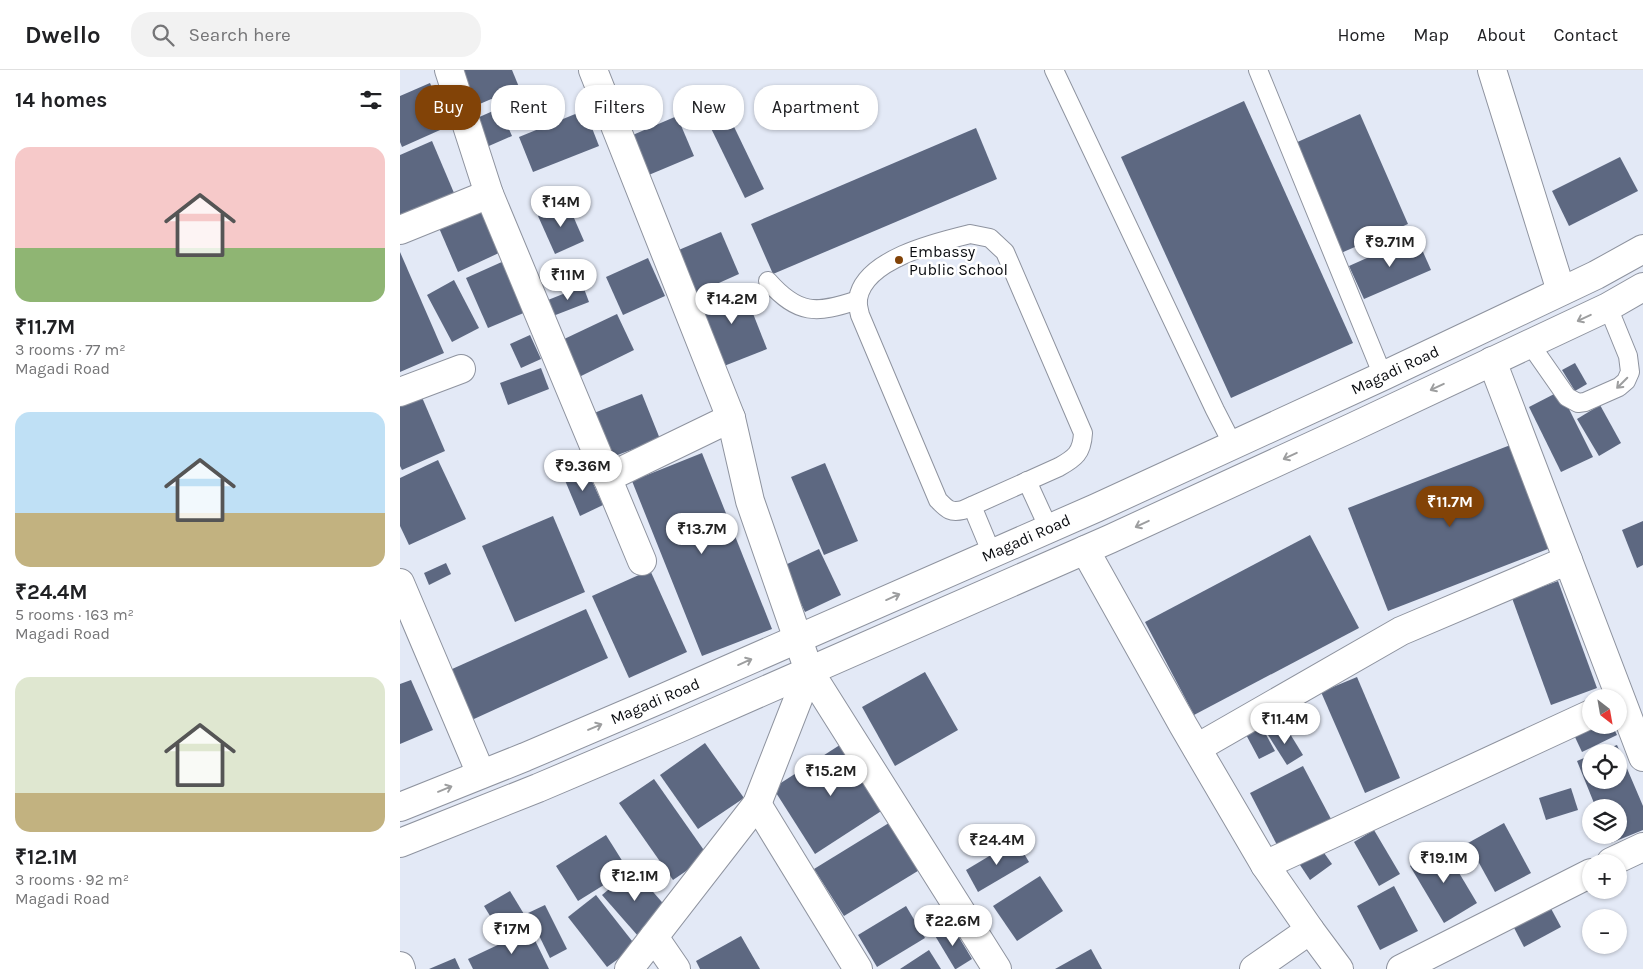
<!DOCTYPE html>
<html lang="en">
<head>
<meta charset="utf-8">
<style>
  :root { --surface:#fff; --page:#f2f2f2; --text:#202124; --muted:#757577; --line:#e0e0e0; --accent:#824307 }
  body { margin:0; font-family:Karla,sans-serif; background:var(--page); color:var(--text); height:100vh; display:flex; flex-direction:column; font-size:19px; white-space:nowrap }
  * { box-sizing:border-box; margin:0 }
  p { font-size:16px; color:var(--muted) }
  .icon { flex:none; width:28px; height:28px; fill:none; stroke:currentColor; stroke-width:2; stroke-linecap:round; stroke-linejoin:round }
  .map { position:relative; flex:1; overflow:hidden }
  .details { display:flex; flex-direction:column; background:var(--surface); width:400px }
  .details>* { flex:none }
  .banner { position:absolute; left:15px; top:15px; width:475px; height:45px; display:flex; gap:10px }
  .needle { width:32px; rotate:149deg }
  .fabs { position:absolute; left:1182px; top:619px; display:grid; gap:10px }
  .fabs a { display:grid; place-items:center; width:45px; height:45px; border-radius:50%; background:var(--surface); box-shadow:0 1px 4px #0004; font-size:25px }
  .price { position:absolute; translate:-50% -42px; padding:0 11px; border-radius:18px; background:#fff; color:#222; font-size:16px; line-height:32px; filter:drop-shadow(0 1px 2px #0008) }
  .price::after { content:''; position:absolute; left:50%; top:30px; width:15px; height:11px; margin-left:-8px; background:inherit; clip-path:polygon(0 0,100% 0,50% 100%) }
  .price.selected { background:var(--accent); color:#fff }
  ul { padding:0; list-style:none }
  li { display:grid; align-content:center; gap:10px; height:265px; padding:0 15px }
  li span { display:grid; place-items:center; height:155px; border-radius:15px; color:#555 }
  li>.icon { margin-inline-start:auto }
  span .icon { width:90px; height:90px; fill:#fffc; stroke-width:1 }
  li b { font-size:21px }
  h2 { display:flex; justify-content:space-between; align-items:center; height:60px; padding:0 15px; font-size:21px }
  .pill { padding:0 18px; border-radius:20px; background:var(--surface); box-shadow:0 1px 4px #0004; font-size:18px; line-height:45px }
  .pill.selected { background:var(--accent); color:#fff }
  header { display:flex; align-items:center; gap:30px; box-sizing:border-box; height:70px; padding:0 25px; background:var(--surface); border-bottom:1px solid var(--line) }
  header strong { font-size:24px }
  nav { display:flex; gap:28px; margin-inline-start:auto; font-size:18px }
  .search { width:350px; height:45px; background:var(--page); display:flex; align-items:center; gap:12px; box-sizing:border-box; padding:0 18px; border-radius:20px; color:var(--muted); font-size:19px }
  main { display:flex; flex:1; min-height:0 }
  .map>svg:first-child { display:block }
</style>
</head>
<body>
<header>
<strong>Dwello</strong>
<div class="search"><svg class="icon" aria-label="search" viewBox="0 0 24 24"><circle cx="10" cy="10" r="6"/><path d="M15 15l6 6"/></svg>Search here</div>
<nav><a>Home</a><a>Map</a><a>About</a><a>Contact</a></nav>
</header>
<main>
<section class="details">
<h2>14 homes<svg class="icon" aria-label="filters" viewBox="0 0 24 24"><path d="M4 7h16M4 17h16"/><circle cx="9" cy="7" r="2"/><circle cx="15" cy="17" r="2"/></svg></h2>
<ul>
<li><span style="background:linear-gradient(#f6c9c9 65%,#8fb573 0)"><svg class="icon" aria-label="home" viewBox="0 0 24 24"><path d="M3 11l9-7 9 7M6 9v11h12V9"/></svg></span><div><b>₹11.7M</b><p>3 rooms · 77 m²</p><p>Magadi Road</p></div></li>
<li><span style="background:linear-gradient(#bfe0f5 65%,#c2b280 0)"><svg class="icon" aria-label="home" viewBox="0 0 24 24"><path d="M3 11l9-7 9 7M6 9v11h12V9"/></svg></span><div><b>₹24.4M</b><p>5 rooms · 163 m²</p><p>Magadi Road</p></div></li>
<li><span style="background:linear-gradient(#dfe7d0 75%,#c2b280 0)"><svg class="icon" aria-label="home" viewBox="0 0 24 24"><path d="M3 11l9-7 9 7M6 9v11h12V9"/></svg></span><div><b>₹12.1M</b><p>3 rooms · 92 m²</p><p>Magadi Road</p></div></li>
</ul>
</section>
<div class="map">
<svg width="1243" height="899" viewBox="0 0 1243 899">
  <rect width="100%" height="100%" fill="#e3e9f6"/>
  <g fill="#5d6881">
    <polygon points="52,0 112,0 119,17 68,39"/>
    <polygon points="30,13 49,56 2,77 0,72 0,26"/>
    <polygon points="844,31 953,273 831,328 721,87"/>
    <polygon points="100,38 112,66 82,79 70,51"/>
    <polygon points="325,38 364,119 345,128 306,48"/>
    <polygon points="185,40 199,76 133,102 119,67"/>
    <polygon points="960,44 1008,154 941,183 893,74"/>
    <polygon points="277,46 294,86 244,107 228,67"/>
    <polygon points="576,58 597,109 373,204 351,154"/>
    <polygon points="32,71 57,130 0,154 0,85"/>
    <polygon points="1220,87 1238,121 1169,156 1152,121"/>
    <polygon points="167,132 184,171 155,184 138,146"/>
    <polygon points="81,139 101,182 58,202 39,158"/>
    <polygon points="321,162 339,204 292,225 274,182"/>
    <polygon points="1016,166 1031,200 964,229 949,196"/>
    <polygon points="0,182 44,283 0,302"/>
    <polygon points="248,188 265,226 223,245 206,207"/>
    <polygon points="104,191 126,242 88,258 66,208"/>
    <polygon points="54,210 79,258 52,272 27,225"/>
    <polygon points="341,213 367,279 324,296 298,230"/>
    <polygon points="183,216 189,232 153,246 148,230"/>
    <polygon points="217,244 234,280 177,308 160,271"/>
    <polygon points="130,265 141,289 121,298 110,274"/>
    <polygon points="1175,293 1187,314 1175,321 1162,300"/>
    <polygon points="141,298 149,319 108,335 100,313"/>
    <polygon points="18,318 45,381 2,400 0,396 0,326"/>
    <polygon points="1160,321 1193,387 1161,402 1129,337"/>
    <polygon points="242,324 260,369 207,389 189,345"/>
    <polygon points="1200,335 1221,373 1199,386 1177,349"/>
    <polygon points="1113,374 1153,477 988,541 948,438"/>
    <polygon points="302,383 372,559 302,586 232,411"/>
    <polygon points="38,390 66,449 9,475 0,456 0,408"/>
    <polygon points="425,393 458,471 424,485 391,407"/>
    <polygon points="186,398 203,435 180,446 164,408"/>
    <polygon points="153,446 185,522 115,552 82,476"/>
    <polygon points="1243,451 1243,495 1237,498 1222,460"/>
    <polygon points="910,465 959,558 794,645 745,552"/>
    <polygon points="419,479 441,525 405,542 383,496"/>
    <polygon points="46,493 51,504 29,515 24,503"/>
    <polygon points="250,500 287,582 229,608 192,526"/>
    <polygon points="1158,511 1197,618 1151,635 1112,528"/>
    <polygon points="186,539 208,588 63,654 41,604"/>
    <polygon points="525,602 558,660 495,696 462,637"/>
    <polygon points="957,607 1000,708 965,723 921,622"/>
    <polygon points="11,610 33,660 0,674 0,614"/>
    <polygon points="858,650 875,681 859,689 843,659"/>
    <polygon points="884,654 903,685 887,695 868,665"/>
    <polygon points="1197,655 1212,655 1217,665 1182,682 1174,665"/>
    <polygon points="446,671 489,736 415,784 373,718"/>
    <polygon points="305,673 344,728 298,759 260,705"/>
    <polygon points="1217,675 1243,736 1243,760 1211,773 1208,765 1219,765 1219,738 1196,738 1177,691 1191,685 1191,710 1219,710 1219,682 1198,682"/>
    <polygon points="903,696 931,749 878,777 850,723"/>
    <polygon points="254,709 308,786 273,810 219,733"/>
    <polygon points="1171,718 1178,740 1146,750 1139,728"/>
    <polygon points="497,748 526,796 444,846 414,799"/>
    <polygon points="1104,753 1131,803 1095,822 1068,773"/>
    <polygon points="974,760 1000,804 979,816 954,772"/>
    <polygon points="206,765 228,800 178,831 156,796"/>
    <polygon points="616,770 629,792 578,822 566,800"/>
    <polygon points="1043,776 1077,833 1044,853 1010,796"/>
    <polygon points="922,780 932,794 910,810 900,795"/>
    <polygon points="233,799 268,839 238,866 202,825"/>
    <polygon points="640,806 663,841 617,871 593,836"/>
    <polygon points="994,816 1018,861 980,880 957,836"/>
    <polygon points="110,821 130,854 104,869 84,836"/>
    <polygon points="196,825 236,876 207,897 168,847"/>
    <polygon points="1148,833 1161,857 1124,877 1111,852"/>
    <polygon points="145,835 167,879 150,888 128,843"/>
    <polygon points="506,836 525,868 477,897 458,865"/>
    <polygon points="551,854 572,889 556,899 555,899 534,864"/>
    <polygon points="130,860 149,899 73,899 68,889"/>
    <polygon points="341,866 360,899 300,899 296,891"/>
    <polygon points="691,879 702,899 655,899"/>
    <polygon points="529,880 541,899 500,899"/>
    <polygon points="55,888 60,899 29,899"/>
  </g>
  <g fill="none" stroke-linecap="round" stroke-linejoin="round">
    <defs>
      <g id="service">
        <polyline points="654,0 815,340 833,375"/>
        <polyline points="858,0 983,306"/>
        <path d="M 570,164 L 590,168 L 605,182 L 683,363 C 682,383 675,388 659,397 L 563,440 C 550,443 547,439 538,430 L 460,245 C 459,240 457,234 458,229 C 464,189 537,172 570,164 Z"/>
        <path d="M 368,211 C 398,245 416,244 458,230"/>
        <polyline points="1130,274 1167,327 1178,333 1185,332 1219,317 1226,311 1230,302 1228,286 1208,237"/>
        <polyline points="627,411 649,459"/>
        <polyline points="572,436 592,484"/>
      </g>
      <g id="minor">
        <polyline points="49,0 89,124 242,491"/>
        <polyline points="193,0 331,348 350,431 409,601 597,899"/>
        <polyline points="1092,0 1161,221"/>
        <polyline points="0,160 89,124"/>
        <polyline points="1092,291 1243,687"/>
        <polyline points="0,322 61,299"/>
        <polyline points="207,408 331,348"/>
        <polyline points="685,480 783,655 865,795 910,860 939,899"/>
        <polyline points="0,513 81,704"/>
        <polyline points="797,678 1001,561 1168,490"/>
        <polyline points="357,734 458,899"/>
        <polyline points="1211,792 1243,777"/>
        <polyline points="865,795 1191,644"/>
        <polyline points="254,867 276,899"/>
        <polyline points="0,896 1,899"/>
        <polyline points="229,899 357,734 409,601"/>
        <polyline points="854,899 910,860"/>
        <polyline points="1001,899 1191,803"/>
      </g>
      <g id="primary">
        <polyline points="0,737 125,687 263,628 696,438 983,306 1196,205 1243,179"/>
        <polyline points="0,773 138,718 277,659 710,469 953,357 1208,237 1243,217"/>
      </g>
    </defs>
    <use href="#service" stroke="#8e939f" stroke-width="20"/>
    <use href="#minor" stroke="#8e939f" stroke-width="30"/>
    <use href="#primary" stroke="#8e939f" stroke-width="30"/>
    <use href="#service" stroke="#fff" stroke-width="18"/>
    <use href="#minor" stroke="#fff" stroke-width="28"/>
    <use href="#primary" stroke="#fff" stroke-width="28"/>
  </g>
  <defs><path id="oneway-shaft" d="M-6 0H5M1.5-3L5.5 0L1.5 3" fill="none" stroke-width="1.6" stroke-linecap="round" stroke-linejoin="round" transform="scale(1.25)"/></defs>
  <g stroke="#9d9e9f">
    <use href="#oneway-shaft" transform="translate(1184 248) rotate(155)"/>
    <use href="#oneway-shaft" transform="translate(1222 313) rotate(135)"/>
    <use href="#oneway-shaft" transform="translate(1037 317) rotate(155)"/>
    <use href="#oneway-shaft" transform="translate(890 386) rotate(155)"/>
    <use href="#oneway-shaft" transform="translate(742 454) rotate(155)"/>
    <use href="#oneway-shaft" transform="translate(493 527) rotate(-24)"/>
    <use href="#oneway-shaft" transform="translate(345 592) rotate(-24)"/>
    <use href="#oneway-shaft" transform="translate(195 657) rotate(-23)"/>
    <use href="#oneway-shaft" transform="translate(45 719) rotate(-22)"/>
  </g>
  <circle fill="#824307" stroke="#fff" stroke-width="2" cx="499" cy="190" r="5"/>
  <g text-anchor="middle" dominant-baseline="central" stroke-width="5" stroke-linejoin="round" paint-order="stroke">
    <g font-size="16" fill="#0a0c10" stroke="#fff" text-anchor="start">
      <text x="509" y="181">Embassy<tspan x="509" dy="18">Public School</tspan></text>
    </g>
    <g font-size="16" fill="#0a0c10" stroke="#fff">
      <text transform="translate(995 300) rotate(-25)">Magadi Road</text>
      <text transform="translate(626 468) rotate(-24)">Magadi Road</text>
      <text transform="translate(255 631) rotate(-23)">Magadi Road</text>
    </g>
  </g>
</svg>
<div class="fabs">
<a><svg class="needle" viewBox="-14 -14 28 28"><path d="M0-13l5 13h-10z" fill="#e53935"/><path d="M0 13l5-13h-10z" fill="#757577"/></svg></a>
<a><svg class="icon" aria-label="locate" viewBox="0 0 24 24"><circle cx="12" cy="12" r="6"/><path d="M12 2v4M12 18v4M2 12h4M18 12h4"/></svg></a>
<a><svg class="icon" aria-label="layers" viewBox="0 0 24 24"><path d="M12 4l9 5-9 5-9-5zM3 14l9 5 9-5"/></svg></a>
<a>+</a>
<a>−</a>
</div>
<b class="price" style="left:161px;top:158px">₹14M</b>
<b class="price" style="left:990px;top:198px">₹9.71M</b>
<b class="price" style="left:168px;top:231px">₹11M</b>
<b class="price" style="left:332px;top:255px">₹14.2M</b>
<b class="price" style="left:183px;top:422px">₹9.36M</b>
<b class="price selected" style="left:1050px;top:458px">₹11.7M</b>
<b class="price" style="left:302px;top:485px">₹13.7M</b>
<b class="price" style="left:885px;top:675px">₹11.4M</b>
<b class="price" style="left:431px;top:727px">₹15.2M</b>
<b class="price" style="left:597px;top:796px">₹24.4M</b>
<b class="price" style="left:1044px;top:814px">₹19.1M</b>
<b class="price" style="left:235px;top:832px">₹12.1M</b>
<b class="price" style="left:553px;top:877px">₹22.6M</b>
<b class="price" style="left:112px;top:885px">₹17M</b>
<div class="banner">
<a class="pill selected">Buy</a>
<a class="pill">Rent</a>
<a class="pill">Filters</a>
<a class="pill">New</a>
<a class="pill">Apartment</a>
</div>
</div>
</main>
</body>
</html>
